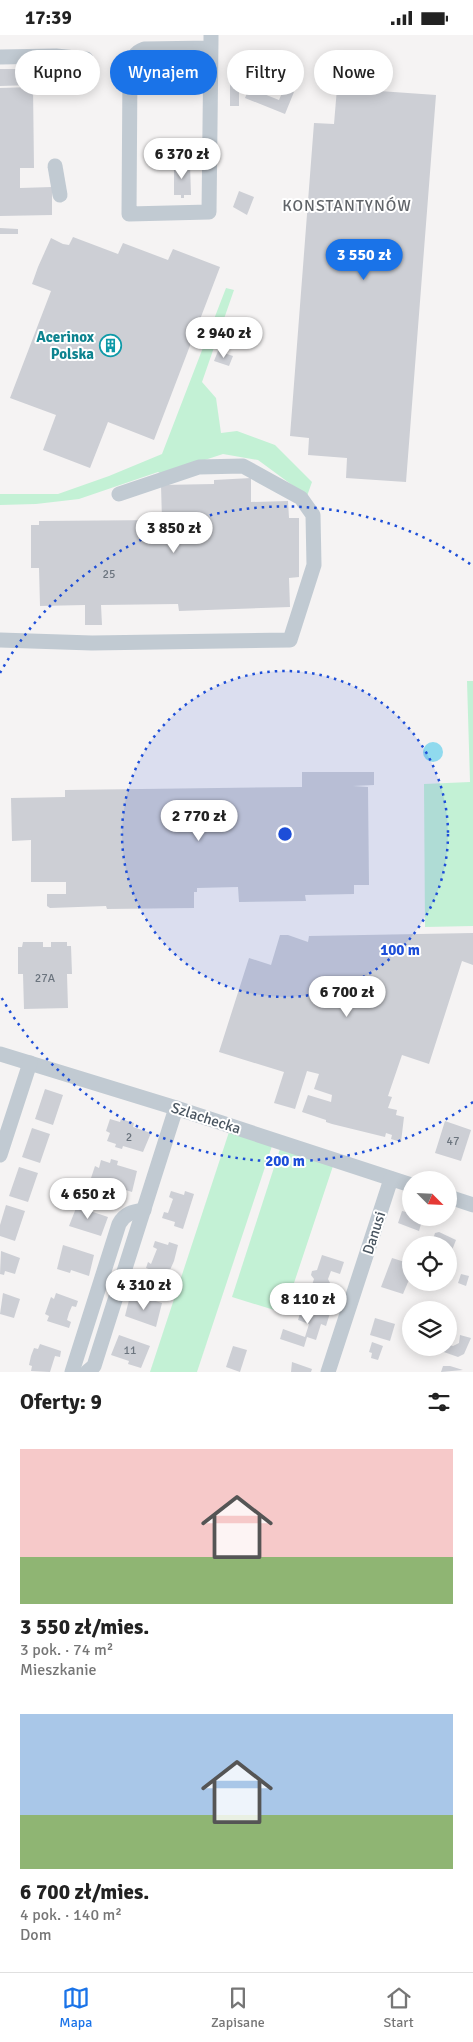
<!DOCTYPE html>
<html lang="pl">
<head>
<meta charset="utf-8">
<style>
  :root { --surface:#fff; --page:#f2f2f2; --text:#222; --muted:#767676; --line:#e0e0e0; --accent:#1a73e8 }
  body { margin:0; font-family:Signika,sans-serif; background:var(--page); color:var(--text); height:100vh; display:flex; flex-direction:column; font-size:19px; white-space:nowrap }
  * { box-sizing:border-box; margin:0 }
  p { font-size:16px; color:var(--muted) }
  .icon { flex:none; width:28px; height:28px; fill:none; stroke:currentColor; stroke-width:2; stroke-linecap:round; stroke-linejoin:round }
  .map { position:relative; height:1337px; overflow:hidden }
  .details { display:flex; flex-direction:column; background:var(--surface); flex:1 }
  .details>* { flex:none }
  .banner { position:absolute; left:15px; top:15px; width:444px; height:45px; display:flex; gap:10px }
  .needle { width:32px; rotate:114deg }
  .buttons { position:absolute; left:402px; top:1136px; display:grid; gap:10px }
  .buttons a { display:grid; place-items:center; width:55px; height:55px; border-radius:50%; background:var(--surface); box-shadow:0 2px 12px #0003; font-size:25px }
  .price { position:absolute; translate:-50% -42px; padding:0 11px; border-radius:18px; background:#fff; color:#222; font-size:16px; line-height:32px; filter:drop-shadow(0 1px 2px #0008) }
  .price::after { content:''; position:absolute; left:50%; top:30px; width:15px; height:11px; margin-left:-8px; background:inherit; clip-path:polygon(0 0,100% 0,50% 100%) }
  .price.on { background:var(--accent); color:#fff }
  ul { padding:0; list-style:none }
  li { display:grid; align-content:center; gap:10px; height:265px; padding:0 20px }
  li span { display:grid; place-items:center; height:155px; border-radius:0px; color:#555 }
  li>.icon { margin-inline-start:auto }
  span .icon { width:90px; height:90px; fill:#fffc; stroke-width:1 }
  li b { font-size:21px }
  h2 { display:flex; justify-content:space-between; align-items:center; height:60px; padding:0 20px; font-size:21px }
  .chip { padding:0 18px; border-radius:22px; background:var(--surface); box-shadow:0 2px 12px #0003; font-size:18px; line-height:45px }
  .chip.on { background:var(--accent); color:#fff }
  .status { display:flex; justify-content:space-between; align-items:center; height:35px; padding:0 25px; background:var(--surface); direction:ltr }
  .status svg { height:14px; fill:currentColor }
  .tabs { display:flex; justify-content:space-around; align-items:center; height:70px; border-top:1px solid var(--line); background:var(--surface); font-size:14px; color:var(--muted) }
  .tabs a { display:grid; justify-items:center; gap:2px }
  .tabs .on { color:var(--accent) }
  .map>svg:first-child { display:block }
</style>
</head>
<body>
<div class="status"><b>17:39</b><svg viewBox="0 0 49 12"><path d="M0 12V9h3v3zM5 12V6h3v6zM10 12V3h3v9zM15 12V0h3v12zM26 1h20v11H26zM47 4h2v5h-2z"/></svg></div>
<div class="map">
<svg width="473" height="1337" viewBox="0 0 473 1337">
  <rect width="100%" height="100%" fill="#f5f3f3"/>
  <g fill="#c3f1d5">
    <polygon points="226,253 234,255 202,347 216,363 221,398 237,396 275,410 312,447 307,461 258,425 223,419 162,439 158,437 79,464 36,469 0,470 0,459 58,459 109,441 162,419"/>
    <polygon points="467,646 473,646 473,891 425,892 424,749 470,747"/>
    <polygon points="229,1097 272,1111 197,1337 150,1337"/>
    <polygon points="280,1114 333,1131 284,1278 232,1262"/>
  </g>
  <circle fill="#90daee" cx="433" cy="717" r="10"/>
  <g fill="#cdcfd5">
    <polygon points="0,34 34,34 34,50 0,51"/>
    <rect x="230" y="47" width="9" height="24"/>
    <polygon points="33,52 34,133 20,133 20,153 52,152 52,180 0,181 0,53"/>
    <polygon points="249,53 279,65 284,53 294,57 285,79 245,63"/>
    <polygon points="337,53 436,60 406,447 346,443 347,423 308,420 309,403 290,401 314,88 334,89"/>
    <polygon points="174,129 190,129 191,160 184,160 184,163 181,163 181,160 174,160"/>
    <polygon points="239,156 254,162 247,180 233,172"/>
    <polygon points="0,193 18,194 18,199 0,199"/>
    <polygon points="73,202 118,219 123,208 168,225 173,214 220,232 154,405 108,387 90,433 43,415 56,380 10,363 51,256 32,249 38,232 51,203 63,209 69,210"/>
    <polygon points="218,316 233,321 229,331 214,326"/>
    <polygon points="251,443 251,467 288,466 289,483 299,483 299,542 289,543 290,572 179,576 178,569 101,570 102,590 85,590 85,570 40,571 39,533 31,533 31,490 39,490 39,486 162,485 161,450 214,449 214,445"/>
    <polygon points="302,737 374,737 374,750 353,751 368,752 369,850 354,850 354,859 305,860 306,866 239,867 238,852 197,853 197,857 194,857 194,873 107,874 106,871 50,873 47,871 47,859 66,859 66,847 31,847 31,805 12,806 11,763 65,762 65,755 302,752"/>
    <polygon points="473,898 473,930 462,926 429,1029 402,1020 388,1061 392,1062 388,1073 397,1075 396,1080 404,1082 401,1107 391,1104 392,1100 386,1098 385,1102 332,1089 326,1087 326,1085 302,1077 308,1060 331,1067 332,1060 314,1054 319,1039 307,1036 295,1074 274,1068 284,1037 219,1017 249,923 271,930 280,900 288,900 308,907 309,901"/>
    <polygon points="23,907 43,907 43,912 51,912 51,907 67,907 67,911 71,911 72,939 67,939 68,973 24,974 23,939 18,939 18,912 22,912"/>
    <polygon points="45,1054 63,1060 53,1090 35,1084"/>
    <polygon points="110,1084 120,1087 121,1084 134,1088 133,1092 151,1098 143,1117 123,1111 122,1114 115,1112 116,1109 107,1106 110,1098 106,1096"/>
    <polygon points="445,1086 471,1095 461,1126 435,1118"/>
    <polygon points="32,1093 50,1099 40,1128 22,1122"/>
    <polygon points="111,1124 118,1126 117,1130 137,1136 132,1157 113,1151 112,1154 99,1150 100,1146 91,1143 95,1131 99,1133 101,1125 110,1128"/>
    <polygon points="19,1132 38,1138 28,1167 9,1161"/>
    <polygon points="171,1156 184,1160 185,1156 194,1159 183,1194 174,1191 175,1187 162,1183 164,1177 168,1178 173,1164 169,1162"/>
    <polygon points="78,1168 91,1172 90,1176 108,1182 101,1201 69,1191"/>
    <polygon points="6,1170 25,1176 15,1206 0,1201 0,1190"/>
    <polygon points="402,1176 411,1178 411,1182 423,1182 419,1196 398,1188"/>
    <polygon points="439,1197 456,1205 449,1223 449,1210 431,1210 429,1208 430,1203 433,1204 435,1198"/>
    <polygon points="155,1206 168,1210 169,1207 178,1210 174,1226 166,1244 157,1241 159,1238 146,1233 148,1227 151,1229 157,1214 153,1212"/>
    <polygon points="63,1210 94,1220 89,1241 71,1235 70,1238 57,1234"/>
    <polygon points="1,1216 20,1223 15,1239 5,1236 4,1240 0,1239"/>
    <polygon points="322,1220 344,1227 340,1239 331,1236 328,1244 330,1248 327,1248 325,1254 312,1250 314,1244 311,1240 312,1236 317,1235"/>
    <polygon points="392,1223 411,1229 411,1240 403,1259 381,1252"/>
    <polygon points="461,1239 469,1241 466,1251 458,1248"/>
    <polygon points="3,1258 20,1264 14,1283 0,1279"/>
    <polygon points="56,1258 78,1266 76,1272 72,1271 69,1278 67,1285 71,1287 69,1293 47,1286 49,1281 45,1279 51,1262 54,1264"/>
    <polygon points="130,1261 148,1267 149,1264 162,1268 156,1292 125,1281"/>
    <polygon points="303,1269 315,1273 316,1270 326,1273 325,1277 330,1278 326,1291 321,1289 316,1305 307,1302 304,1312 280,1304 283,1294 305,1302 309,1289 298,1285"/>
    <polygon points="375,1283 395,1289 390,1306 370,1300"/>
    <polygon points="119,1300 150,1311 141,1333 128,1329 129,1326 111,1320"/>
    <polygon points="460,1300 471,1303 464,1319 458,1322 441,1316 442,1312 449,1312 449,1310 453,1311 459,1308"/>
    <polygon points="372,1307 383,1311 378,1325 371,1323 372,1318 369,1317"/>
    <polygon points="40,1309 61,1316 60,1322 55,1321 50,1337 31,1336 32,1331 29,1330 31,1321 34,1313 38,1314"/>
    <polygon points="233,1311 247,1315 240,1337 226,1332"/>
    <polygon points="292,1327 312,1334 311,1337 291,1337"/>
    <polygon points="443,1331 450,1331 463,1335 441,1337"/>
  </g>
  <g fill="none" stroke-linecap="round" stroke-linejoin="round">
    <g stroke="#c1cad2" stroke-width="15">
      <path d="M 211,13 L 144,14 C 135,17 133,23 130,32 L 129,179 L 209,177 L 211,5 L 211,0"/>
      <polyline points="0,22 56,21 86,24"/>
      <polyline points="55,131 60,160"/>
      <polyline points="0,605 92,608 290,605 314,530 313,480 301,463 243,431 199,432 119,459"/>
      <polyline points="0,1019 176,1073 411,1150"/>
      <polyline points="0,1120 30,1028"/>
      <polyline points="449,1162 473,1170"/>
      <path d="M 72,1337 L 119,1189 C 125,1178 133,1177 144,1175"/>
      <polyline points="87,1337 94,1331 176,1073"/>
      <polyline points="328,1337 391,1144"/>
    </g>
  </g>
  <circle cx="285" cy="799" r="163" fill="#1d4ed8" fill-opacity=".12"/>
  <g fill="none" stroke="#1d4ed8" stroke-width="2.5" stroke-dasharray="2.5 5">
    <circle cx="285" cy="799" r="163"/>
    <path d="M473 1067A327 327 0 0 1 0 960M0 638A327 327 0 0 1 473 531"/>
  </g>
  <defs>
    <symbol id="building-ring" viewBox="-11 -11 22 22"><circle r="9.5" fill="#fff" stroke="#0f9aa8" stroke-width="1.5"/><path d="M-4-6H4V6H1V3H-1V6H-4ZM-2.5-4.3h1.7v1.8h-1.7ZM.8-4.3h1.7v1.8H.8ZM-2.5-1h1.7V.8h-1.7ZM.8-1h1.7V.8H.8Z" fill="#0f9aa8"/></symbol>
  </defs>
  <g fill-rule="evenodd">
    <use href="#building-ring" x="98" y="298" width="25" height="25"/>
  </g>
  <g text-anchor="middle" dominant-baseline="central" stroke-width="4" stroke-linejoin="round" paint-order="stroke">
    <g font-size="12" fill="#6b747e">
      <text x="109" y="539">25</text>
      <text x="45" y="943">27A</text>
      <text x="129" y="1102">2</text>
      <text x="453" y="1106">47</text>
      <text x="130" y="1315">11</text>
    </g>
    <g font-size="15" font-weight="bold" fill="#0d838f" stroke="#fff" text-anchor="end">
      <text x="94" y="302">Acerinox<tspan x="94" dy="17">Polska</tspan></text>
    </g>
    <g font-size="15" fill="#4a5661" stroke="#fff">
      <text transform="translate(206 1083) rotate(18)">Szlachecka</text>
      <text transform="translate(374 1198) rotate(-72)">Danusi</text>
    </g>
    <g font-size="16" letter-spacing="1" fill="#5f6368" stroke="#fff">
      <text x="347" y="171">KONSTANTYNÓW</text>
    </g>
  </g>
  <circle cx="285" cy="799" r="8" fill="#1d4ed8" stroke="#fff" stroke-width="2.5"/>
  <g font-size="15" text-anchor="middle" font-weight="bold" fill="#1d4ed8" stroke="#fff" stroke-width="4" stroke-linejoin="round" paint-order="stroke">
    <text x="400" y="920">100 m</text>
    <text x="285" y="1131">200 m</text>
  </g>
</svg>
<div class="buttons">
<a><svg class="needle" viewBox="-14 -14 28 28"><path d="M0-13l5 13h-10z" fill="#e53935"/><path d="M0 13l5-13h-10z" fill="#767676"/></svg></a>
<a><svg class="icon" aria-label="locate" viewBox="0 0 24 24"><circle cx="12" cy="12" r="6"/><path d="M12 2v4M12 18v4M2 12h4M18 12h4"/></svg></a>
<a><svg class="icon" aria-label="layers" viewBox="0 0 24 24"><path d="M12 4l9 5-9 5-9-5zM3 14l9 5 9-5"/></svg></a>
</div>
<b class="price" style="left:182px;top:145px">6 370 zł</b>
<b class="price on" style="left:364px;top:246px">3 550 zł</b>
<b class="price" style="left:224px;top:324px">2 940 zł</b>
<b class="price" style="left:174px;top:519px">3 850 zł</b>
<b class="price" style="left:199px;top:807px">2 770 zł</b>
<b class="price" style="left:347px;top:983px">6 700 zł</b>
<b class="price" style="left:88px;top:1185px">4 650 zł</b>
<b class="price" style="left:144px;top:1276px">4 310 zł</b>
<b class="price" style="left:308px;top:1290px">8 110 zł</b>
<div class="banner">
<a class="chip">Kupno</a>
<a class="chip on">Wynajem</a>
<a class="chip">Filtry</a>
<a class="chip">Nowe</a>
</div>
</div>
<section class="details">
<h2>Oferty: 9<svg class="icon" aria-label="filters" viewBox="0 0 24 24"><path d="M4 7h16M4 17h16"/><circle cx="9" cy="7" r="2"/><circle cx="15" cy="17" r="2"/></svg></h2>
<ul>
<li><span style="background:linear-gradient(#f6c9c9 70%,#8fb573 0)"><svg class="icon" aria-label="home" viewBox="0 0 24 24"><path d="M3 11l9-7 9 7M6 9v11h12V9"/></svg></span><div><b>3 550 zł/mies.</b><p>3 pok. · 74 m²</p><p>Mieszkanie</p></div></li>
<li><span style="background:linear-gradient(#a9c7e8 65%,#8fb573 0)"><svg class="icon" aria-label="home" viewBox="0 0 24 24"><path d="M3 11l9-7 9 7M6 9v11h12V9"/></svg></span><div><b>6 700 zł/mies.</b><p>4 pok. · 140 m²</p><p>Dom</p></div></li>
</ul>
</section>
<nav class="tabs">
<a class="on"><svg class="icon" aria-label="map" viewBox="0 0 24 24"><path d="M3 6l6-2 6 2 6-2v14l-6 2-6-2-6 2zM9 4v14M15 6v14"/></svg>Mapa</a>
<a><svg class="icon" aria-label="saved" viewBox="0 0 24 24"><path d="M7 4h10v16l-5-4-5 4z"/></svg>Zapisane</a>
<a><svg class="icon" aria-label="home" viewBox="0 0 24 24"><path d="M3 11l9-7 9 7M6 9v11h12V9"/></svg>Start</a>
</nav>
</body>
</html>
